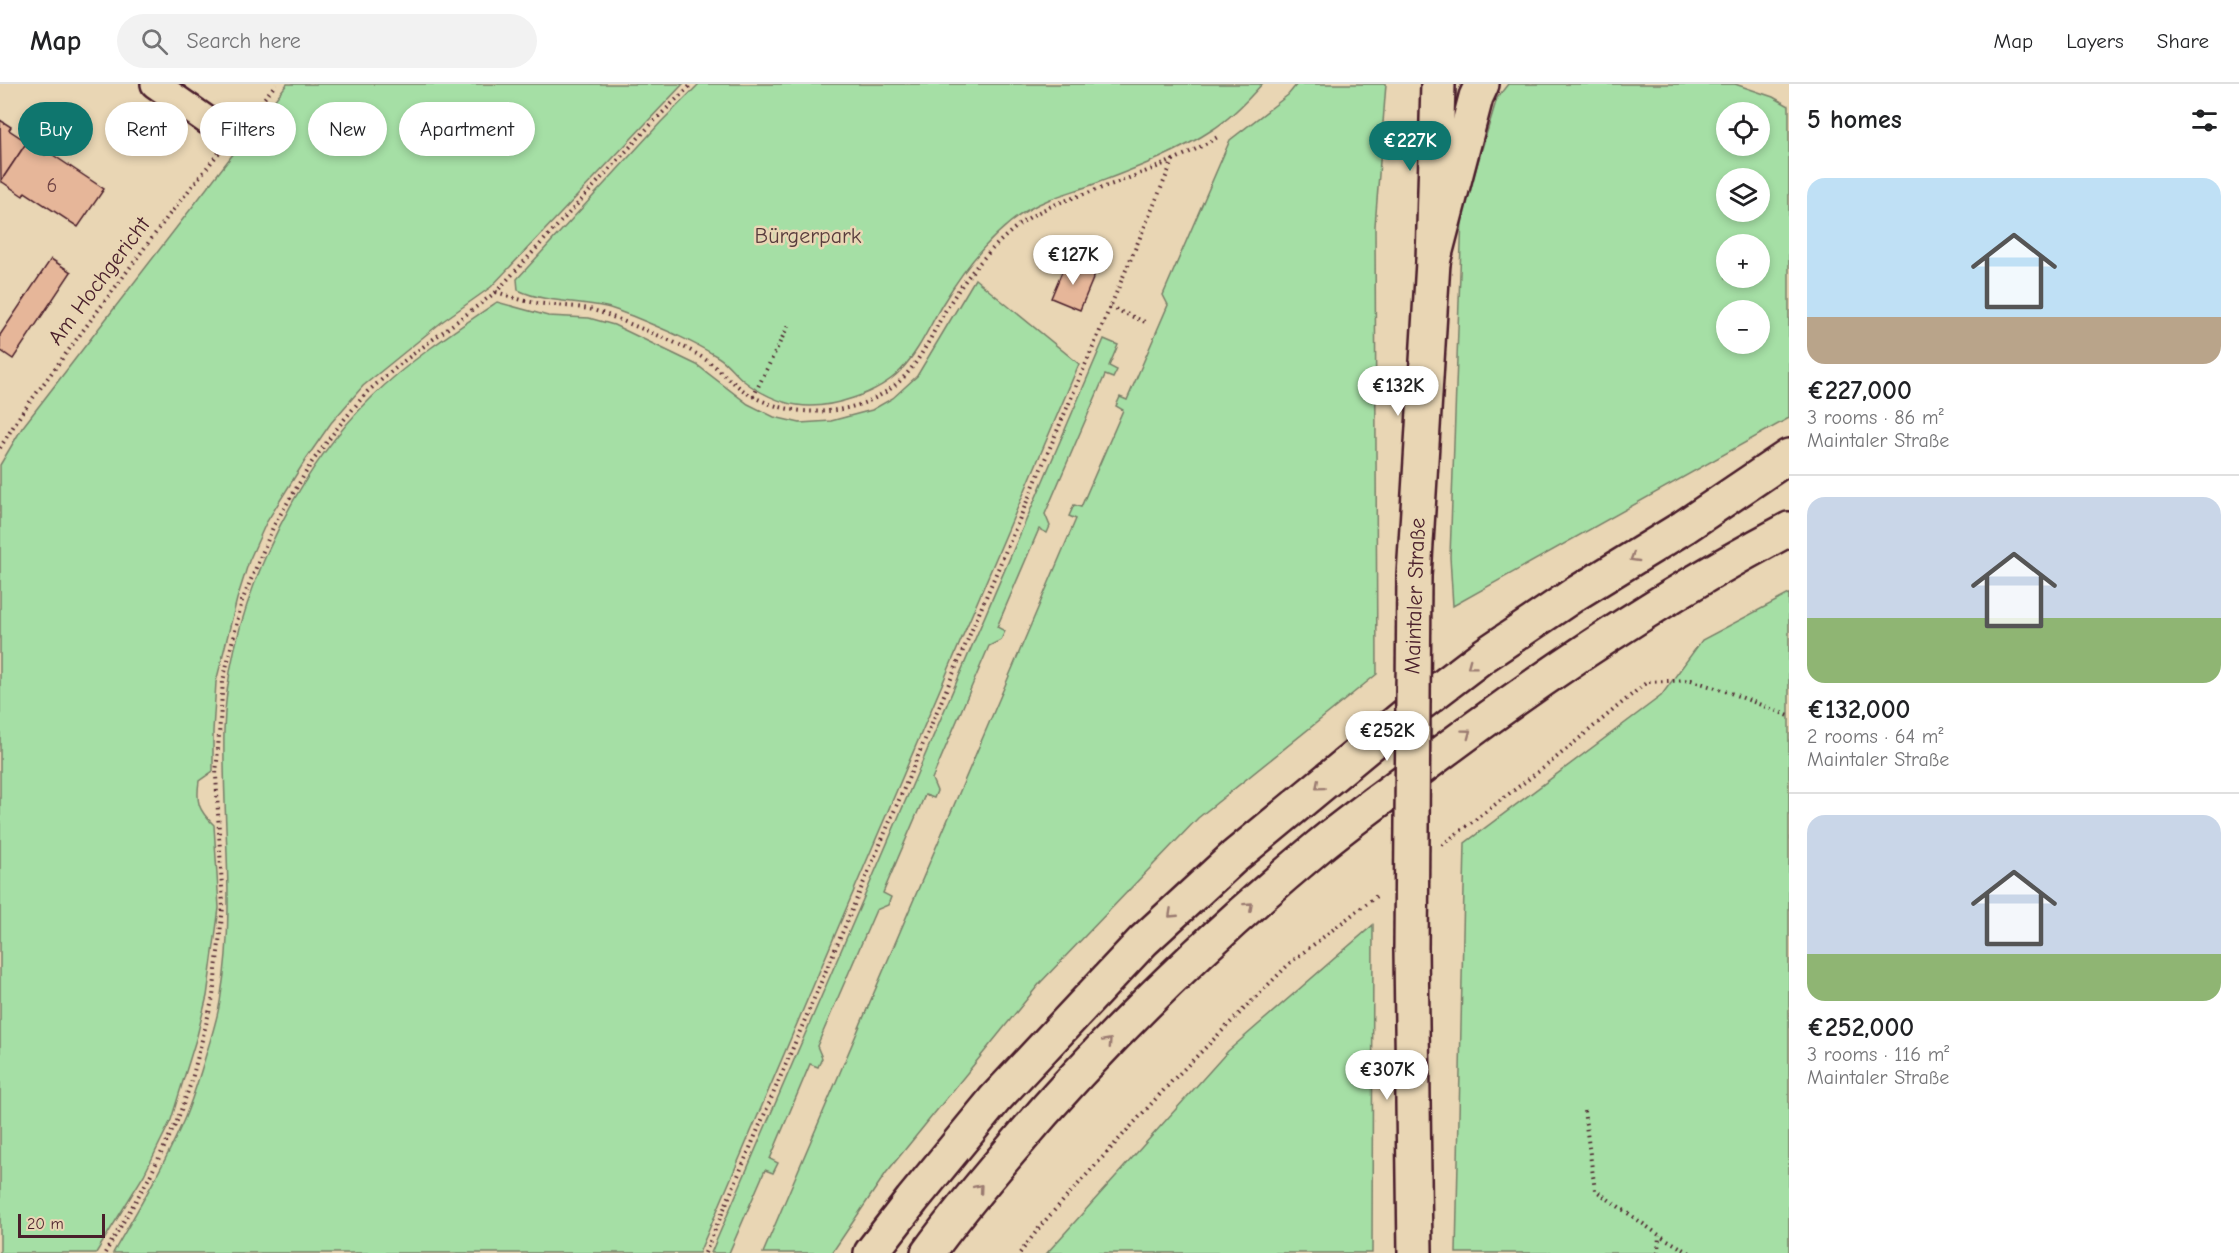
<!DOCTYPE html>
<html lang="en">
<head>
<meta charset="utf-8">
<style>
  :root { --surface:#fff; --page:#f2f2f2; --text:#202124; --muted:#757577; --line:#e0e0e0; --accent:#0f766e }
  body { margin:0; font-family:"Comic Neue",sans-serif; background:var(--page); color:var(--text); height:100vh; display:flex; flex-direction:column; font-size:22px; white-space:nowrap }
  * { box-sizing:border-box; margin:0 }
  p { font-size:20px; color:var(--muted) }
  .icon { flex:none; width:33px; height:33px; fill:none; stroke:currentColor; stroke-width:2; stroke-linecap:round; stroke-linejoin:round }
  .map { position:relative; flex:1; overflow:hidden }
  .drawer { display:flex; flex-direction:column; background:var(--surface); width:450px }
  .drawer>* { flex:none }
  .top-card { position:absolute; left:18px; top:18px; width:570px; height:54px; display:flex; gap:12px }
  .tools { position:absolute; left:1716px; top:18px; display:grid; gap:12px }
  .tools a { display:grid; place-items:center; width:54px; height:54px; border-radius:50%; background:var(--surface); box-shadow:0 3px 9px #0003; font-size:30px }
  .scale { position:absolute; left:18px; bottom:15px; width:87px; box-sizing:border-box; padding-left:6px; border:3px solid #4a1f2b; border-top:0; font-size:16px; line-height:21px; white-space:nowrap; color:#4a1f2b; -webkit-text-stroke:4px #e9d6b4; paint-order:stroke }
  .price { position:absolute; translate:-50% -51px; padding:0 14px; border-radius:21px; background:#fff; color:#222; font-size:20px; line-height:39px; filter:drop-shadow(0 2px 3px #0008) }
  .price::after { content:''; position:absolute; left:50%; top:36px; width:18px; height:14px; margin-left:-9px; background:inherit; clip-path:polygon(0 0,100% 0,50% 100%) }
  .price.current { background:var(--accent); color:#fff }
  ul { padding:0; list-style:none }
  li { display:grid; align-content:center; gap:12px; height:318px; padding:0 18px }
  li+li { border-top:2px solid var(--line) }
  li span { display:grid; place-items:center; height:186px; border-radius:18px; color:#555 }
  li>.icon { margin-inline-start:auto }
  span .icon { width:108px; height:108px; fill:#fffc; stroke-width:1 }
  li b { font-size:26px }
  h2 { display:flex; justify-content:space-between; align-items:center; height:72px; padding:0 18px; font-size:26px }
  .tag { padding:0 21px; border-radius:27px; background:var(--surface); box-shadow:0 3px 9px #0003; font-size:21px; line-height:54px }
  .tag.current { background:var(--accent); color:#fff }
  header { display:flex; align-items:center; gap:36px; box-sizing:border-box; height:84px; padding:0 30px; background:var(--surface); border-bottom:2px solid var(--line) }
  header strong { font-size:28px }
  nav { display:flex; gap:33px; margin-inline-start:auto; font-size:21px }
  .search { width:420px; height:54px; background:var(--page); display:flex; align-items:center; gap:15px; box-sizing:border-box; padding:0 21px; border-radius:33px; color:var(--muted); font-size:22px }
  main { display:flex; flex:1; min-height:0 }
  .map>svg:first-child { display:block }
</style>
</head>
<body>
<header>
<strong>Map</strong>
<div class="search"><svg class="icon" aria-label="search" viewBox="0 0 24 24"><circle cx="10" cy="10" r="6"/><path d="M15 15l6 6"/></svg>Search here</div>
<nav><a>Map</a><a>Layers</a><a>Share</a></nav>
</header>
<main>
<div class="map">
<svg width="1789" height="1169" viewBox="0 0 1789 1169">
  <rect width="100%" height="100%" fill="#e9d6b4"/>
  <filter id="ink" filterUnits="userSpaceOnUse"><feTurbulence type="fractalNoise" baseFrequency=".0167" numOctaves="2"/><feDisplacementMap in="SourceGraphic" scale="12" xChannelSelector="R" yChannelSelector="G"/><feConvolveMatrix kernelMatrix="1 2 1 2 8 2 1 2 1" color-interpolation-filters="sRGB"/></filter>
  <g filter="url(#ink)">
    <g fill="#a5dfa5" stroke="#787f68" stroke-width="1.5" fill-rule="evenodd">
      <path d="M 287,0 L 683,0 L 491,203 L 443,237 L 363,302 L 331,339 L 306,375 L 266,439 L 249,477 L 237,515 L 216,598 L 213,647 L 213,687 L 199,697 C 196,718 198,726 214,741 L 219,824 L 207,912 L 197,952 L 171,1036 L 144,1091 L 96,1169 L 0,1169 L 0,381 L 22,344 Z"/>
      <path d="M 699,0 L 1262,0 C 1247,17 1231,34 1212,46 C 1177,69 1136,84 1097,99 C 1073,108 1049,113 1026,127 C 992,149 963,186 942,221 C 929,243 919,267 901,286 C 879,309 830,326 797,321 C 780,319 758,308 744,297 C 735,290 728,279 718,273 C 690,256 661,244 632,232 C 623,229 615,225 606,223 C 577,216 545,219 518,206 L 517,195 L 661,38 Z"/>
      <polygon points="1297,0 1386,0 1375,142 1377,590 1198,734 1040,899 886,1089 832,1169 763,1169 1076,435 1069,432 1074,421 1081,423 1123,326 1116,322 1120,313 1127,316 1168,221 1163,211 1230,56 1288,11"/>
      <path d="M 1508,0 L 1735,0 L 1773,13 L 1789,22 L 1789,334 L 1453,522 L 1450,473 L 1462,132 L 1497,14 ZM 1726,28 L 1760,28 L 1760,62 L 1726,62 ZM 1726,94 L 1760,94 L 1760,128 L 1726,128 ZM 1726,160 L 1760,160 L 1760,194 L 1726,194 ZM 1726,226 L 1760,226 L 1760,260 L 1726,260 Z"/>
      <path d="M 975,195 L 1079,280 L 699,1169 L 113,1169 C 137,1127 162,1085 182,1040 C 193,1016 200,990 208,964 C 213,947 219,929 221,911 C 236,823 222,736 224,647 C 227,530 289,395 372,313 C 409,277 454,247 497,218 L 548,232 L 589,234 L 614,241 L 697,281 L 748,320 L 774,333 L 800,339 L 831,337 L 872,326 L 893,314 L 917,292 Z"/>
      <polygon points="1104,255 1118,261 1109,282 1117,286 1113,294 1105,291 1045,430 1050,442 1047,449 1039,445 997,543 1005,547 1001,556 989,562 932,695 937,707 934,714 925,711 883,809 891,813 888,821 876,826 817,962 822,974 818,983 810,980 770,1075 778,1079 773,1089 765,1086 729,1169 711,1169"/>
      <polygon points="1789,510 1789,1169 1456,1169 1465,759 1661,612 1702,556"/>
      <polygon points="1373,841 1372,1169 1047,1169 1228,967"/>
    </g>
    <g fill="#e6b699" stroke="#4a1f2b" stroke-width="1.5">
      <polygon points="0,36 11,43 9,46 27,58 1,97"/>
      <polygon points="27,58 45,71 47,67 104,105 78,143 25,108 23,112 1,97"/>
      <polygon points="51,175 71,188 13,275 0,266 0,251"/>
      <polygon points="1066,178 1095,190 1080,226 1051,214"/>
    </g>
    <g fill="none" stroke-linecap="round" stroke-linejoin="round">
      <defs>
        <polyline id="street" points="155,0 208,37"/>
        <g id="secondary">
          <polyline points="1414,492 1433,178 1438,0"/>
          <polyline points="1411,865 1415,1169"/>
        </g>
        <g id="highway">
          <polyline points="1433,178 1476,13 1482,0"/>
          <polyline points="871,1169 912,1116 995,1015 1143,857 1234,773 1407,630 1483,572 1575,510 1684,443 1789,372"/>
          <path d="M 928,1169 C 954,1133 982,1100 1010,1067 C 1103,956 1207,856 1318,763 C 1347,739 1378,717 1408,694 C 1528,602 1655,516 1789,445"/>
        </g>
      </defs>
      <use href="#street" stroke="#4a1f2b" stroke-width="32"/>
      <use href="#secondary" stroke="#4a1f2b" stroke-width="38"/>
      <use href="#highway" stroke="#4a1f2b" stroke-width="38"/>
      <g stroke="#4a1f2b" stroke-width="4" stroke-dasharray="1.5 4.5" stroke-linecap="butt">
        <polyline points="234,51 276,0"/>
        <path d="M 496,208 C 507,211 519,216 531,218 C 551,222 573,221 593,226 C 609,231 625,238 640,244 C 663,253 689,264 709,278 C 724,289 739,306 756,314 C 802,337 866,331 903,294 C 921,275 932,251 944,229 C 964,194 992,161 1024,137 C 1047,121 1073,114 1099,105 C 1140,90 1182,75 1219,52"/>
        <polyline points="1110,223 1145,238"/>
        <polyline points="753,313 788,242"/>
        <polyline points="0,364 21,330 169,131 225,61"/>
        <polyline points="1442,761 1551,678 1647,598 1691,596 1728,608 1789,632"/>
        <polyline points="1584,1027 1595,1106 1659,1151 1690,1169"/>
        <polyline points="105,1169 149,1094 177,1037 191,999 213,913 223,823 216,691 223,597 242,517 274,441 312,378 338,343 367,308 404,277 496,208 655,36 692,0"/>
        <polyline points="705,1169 1174,74"/>
        <polyline points="1020,1169 1042,1140 1172,997 1291,878 1379,810"/>
        <polyline points="1658,1169 1659,1151"/>
      </g>
      <use href="#street" stroke="#e9d6b4" stroke-width="27"/>
      <use href="#secondary" stroke="#e9d6b4" stroke-width="33"/>
      <use href="#highway" stroke="#e9d6b4" stroke-width="33"/>
      <defs>
        <polyline id="secondary-bridge" points="1411,865 1414,492"/>
      </defs>
      <use href="#secondary-bridge" stroke="#4a1f2b" stroke-width="38" stroke-linecap="butt"/>
      <use href="#secondary-bridge" stroke="#e9d6b4" stroke-width="33"/>
    </g>
    <defs><path id="oneway-chevron" d="M-2-3.5L2.5 0L-2 3.5" fill="none" stroke-width="1.6" stroke-linecap="round" stroke-linejoin="round" transform="scale(1.5)"/></defs>
    <g stroke="#9a7a70">
      <use href="#oneway-chevron" transform="translate(1634 474) rotate(149)"/>
      <use href="#oneway-chevron" transform="translate(1471 581) rotate(143)"/>
      <use href="#oneway-chevron" transform="translate(1467 649) rotate(-37)"/>
      <use href="#oneway-chevron" transform="translate(1319 702) rotate(140)"/>
      <use href="#oneway-chevron" transform="translate(1249 822) rotate(-42)"/>
      <use href="#oneway-chevron" transform="translate(1172 830) rotate(137)"/>
      <use href="#oneway-chevron" transform="translate(1108 958) rotate(-47)"/>
      <use href="#oneway-chevron" transform="translate(979 1104) rotate(-50)"/>
    </g>
  </g>
  <g text-anchor="middle" dominant-baseline="central" stroke-width="5" stroke-linejoin="round" paint-order="stroke">
    <g font-size="20" fill="#714546">
      <text x="52" y="101">6</text>
    </g>
    <g font-size="22" fill="#583c3d" stroke="#e9d6b4">
      <text x="808" y="152">Bürgerpark</text>
    </g>
    <g font-size="22" fill="#4a1f2b" stroke="#e9d6b4">
      <text transform="translate(99 197) rotate(-53)">Am Hochgericht</text>
      <text transform="translate(1415 512) rotate(-88)">Maintaler Straße</text>
    </g>
  </g>
</svg>
<div class="tools">
<a><svg class="icon" aria-label="locate" viewBox="0 0 24 24"><circle cx="12" cy="12" r="6"/><path d="M12 2v4M12 18v4M2 12h4M18 12h4"/></svg></a>
<a><svg class="icon" aria-label="layers" viewBox="0 0 24 24"><path d="M12 4l9 5-9 5-9-5zM3 14l9 5 9-5"/></svg></a>
<a>+</a>
<a>−</a>
</div>
<div class="scale">20 m</div>
<b class="price current" style="left:1410px;top:88px">€227K</b>
<b class="price" style="left:1073px;top:202px">€127K</b>
<b class="price" style="left:1398px;top:333px">€132K</b>
<b class="price" style="left:1387px;top:678px">€252K</b>
<b class="price" style="left:1387px;top:1017px">€307K</b>
<div class="top-card">
<a class="tag current">Buy</a>
<a class="tag">Rent</a>
<a class="tag">Filters</a>
<a class="tag">New</a>
<a class="tag">Apartment</a>
</div>
</div>
<section class="drawer">
<h2>5 homes<svg class="icon" aria-label="filters" viewBox="0 0 24 24"><path d="M4 7h16M4 17h16"/><circle cx="9" cy="7" r="2"/><circle cx="15" cy="17" r="2"/></svg></h2>
<ul>
<li><span style="background:linear-gradient(#bfe0f5 75%,#b9a48a 0)"><svg class="icon" aria-label="home" viewBox="0 0 24 24"><path d="M3 11l9-7 9 7M6 9v11h12V9"/></svg></span><div><b>€227,000</b><p>3 rooms · 86 m²</p><p>Maintaler Straße</p></div></li>
<li><span style="background:linear-gradient(#c9d6e8 65%,#8fb573 0)"><svg class="icon" aria-label="home" viewBox="0 0 24 24"><path d="M3 11l9-7 9 7M6 9v11h12V9"/></svg></span><div><b>€132,000</b><p>2 rooms · 64 m²</p><p>Maintaler Straße</p></div></li>
<li><span style="background:linear-gradient(#c9d6e8 75%,#8fb573 0)"><svg class="icon" aria-label="home" viewBox="0 0 24 24"><path d="M3 11l9-7 9 7M6 9v11h12V9"/></svg></span><div><b>€252,000</b><p>3 rooms · 116 m²</p><p>Maintaler Straße</p></div></li>
</ul>
</section>
</main>
</body>
</html>
